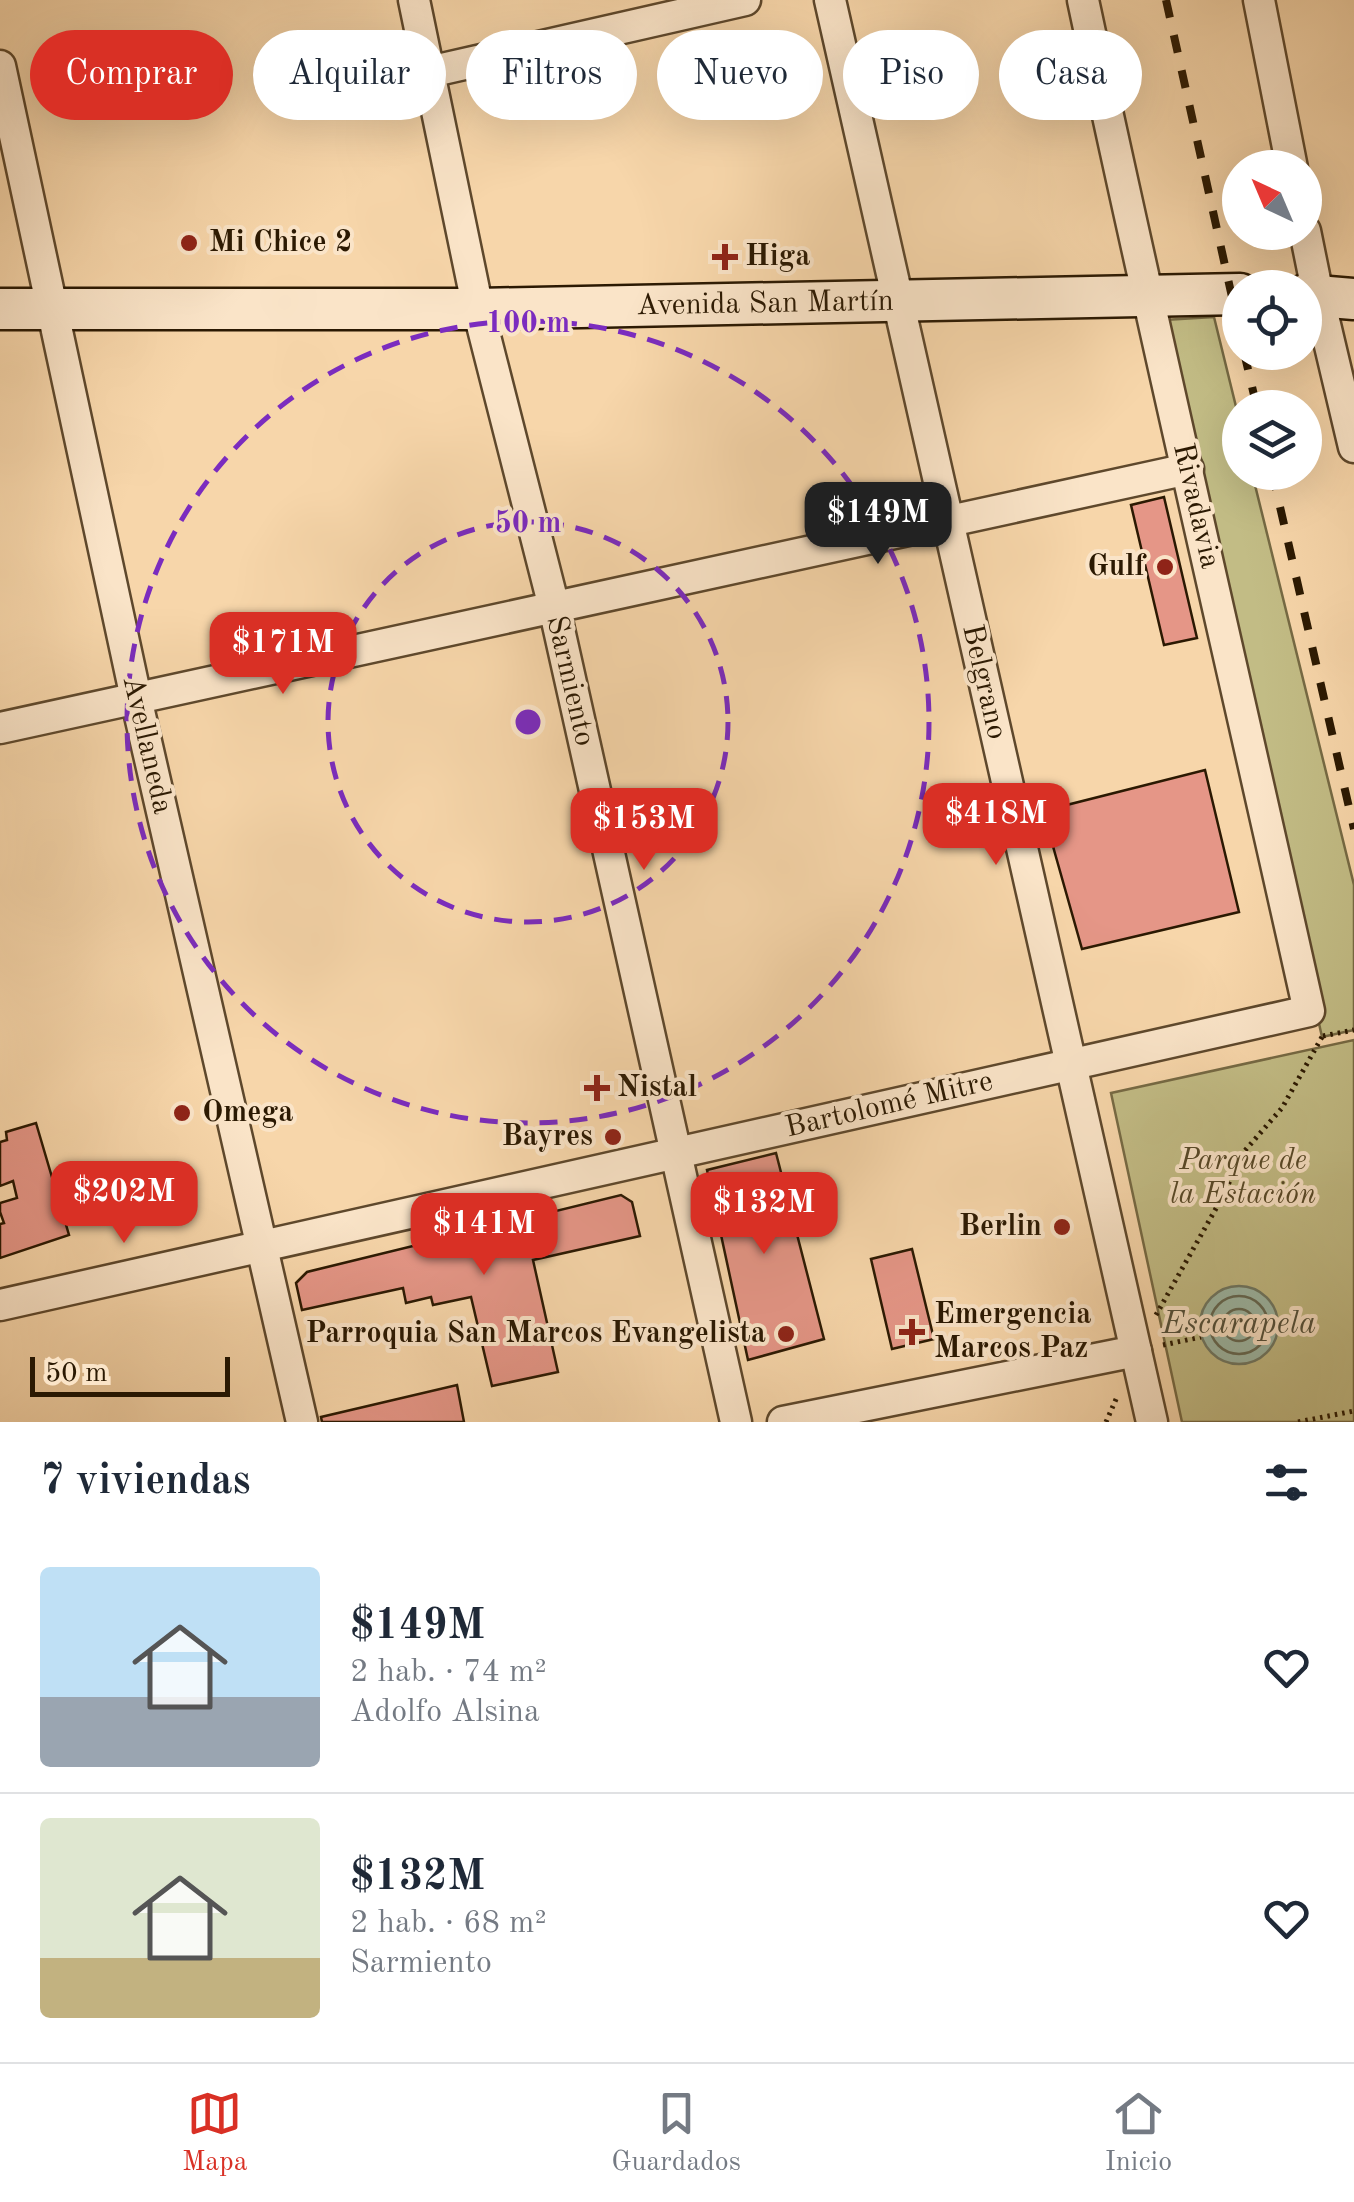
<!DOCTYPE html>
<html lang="es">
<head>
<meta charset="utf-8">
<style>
  :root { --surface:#fff; --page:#f6f6f7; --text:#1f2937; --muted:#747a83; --line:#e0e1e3; --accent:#d93025 }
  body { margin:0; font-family:"Old Standard TT",serif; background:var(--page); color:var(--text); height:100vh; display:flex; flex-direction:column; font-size:38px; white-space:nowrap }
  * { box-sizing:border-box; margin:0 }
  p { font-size:32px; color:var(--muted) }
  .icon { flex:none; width:55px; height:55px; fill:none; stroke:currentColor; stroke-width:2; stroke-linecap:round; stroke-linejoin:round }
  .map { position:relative; height:1422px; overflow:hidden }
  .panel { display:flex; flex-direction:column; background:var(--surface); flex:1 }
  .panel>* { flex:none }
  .hud { position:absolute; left:30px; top:30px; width:1295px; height:90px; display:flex; gap:20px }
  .needle { width:65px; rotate:316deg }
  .tools { position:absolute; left:1222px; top:150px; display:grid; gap:20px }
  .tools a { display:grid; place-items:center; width:100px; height:100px; border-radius:50%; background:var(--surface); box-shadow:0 10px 40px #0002; font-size:50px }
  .scale { position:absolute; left:30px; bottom:25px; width:200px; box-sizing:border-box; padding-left:10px; border:5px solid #2b1902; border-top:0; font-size:28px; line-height:35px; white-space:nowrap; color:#2b1902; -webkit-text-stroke:8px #fae4c8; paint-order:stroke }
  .price { position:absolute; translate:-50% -85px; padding:0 22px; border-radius:20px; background:var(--accent); color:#fff; font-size:32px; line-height:65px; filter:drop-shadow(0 2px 5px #0008) }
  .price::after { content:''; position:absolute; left:50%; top:60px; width:30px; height:22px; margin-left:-15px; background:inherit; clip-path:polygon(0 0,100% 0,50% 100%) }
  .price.selected { background:#222; color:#fff }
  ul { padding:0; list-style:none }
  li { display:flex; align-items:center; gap:30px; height:250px; padding:0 40px }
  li+li { border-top:2px solid var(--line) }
  li span { display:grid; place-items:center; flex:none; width:280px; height:200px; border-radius:10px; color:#555 }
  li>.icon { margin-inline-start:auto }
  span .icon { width:120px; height:120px; fill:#fffc; stroke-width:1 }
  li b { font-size:42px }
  h2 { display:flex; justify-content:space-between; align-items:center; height:120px; padding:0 40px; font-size:42px }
  .chip { padding:0 35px; border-radius:45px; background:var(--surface); box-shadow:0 10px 40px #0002; font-size:35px; line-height:90px }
  .chip.selected { background:var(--accent); color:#fff }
  .menu { display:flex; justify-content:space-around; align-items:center; height:140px; border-top:2px solid var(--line); background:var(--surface); font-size:28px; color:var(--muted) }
  .menu a { display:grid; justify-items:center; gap:5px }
  .menu .selected { color:var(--accent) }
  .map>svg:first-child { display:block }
</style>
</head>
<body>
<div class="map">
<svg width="1354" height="1422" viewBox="0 0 1354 1422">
  <rect width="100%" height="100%" fill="#f7d6aa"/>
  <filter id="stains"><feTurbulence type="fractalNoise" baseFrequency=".002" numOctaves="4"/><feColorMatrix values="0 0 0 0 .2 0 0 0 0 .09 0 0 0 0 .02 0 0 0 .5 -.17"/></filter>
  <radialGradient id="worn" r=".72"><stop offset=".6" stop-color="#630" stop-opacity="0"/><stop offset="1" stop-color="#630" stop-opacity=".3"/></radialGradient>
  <g fill="#c2bc85" stroke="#766a44" stroke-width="2.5">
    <polygon points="1214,317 1240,423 1240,472 1252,473 1354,885 1354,1030 1322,1037 1164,320"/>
    <polygon points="1354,1040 1354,1422 1182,1422 1111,1093"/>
  </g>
  <circle fill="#9db9a7" stroke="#6f7965" stroke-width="2.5" cx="1239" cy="1325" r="39"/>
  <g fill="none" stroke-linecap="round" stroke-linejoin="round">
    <g stroke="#646954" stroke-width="2.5">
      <circle cx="1239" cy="1325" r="29"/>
      <circle cx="1239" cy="1325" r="16"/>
    </g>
  </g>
  <g fill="#e59687" stroke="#2b1902" stroke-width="2.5">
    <polygon points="1164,497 1197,638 1164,645 1131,505"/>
    <polygon points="1205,770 1239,912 1082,949 1043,811"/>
    <polygon points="36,1123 69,1235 0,1258 0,1224 4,1223 0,1212 0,1203 17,1198 13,1181 0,1186 0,1142 7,1140 6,1132"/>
    <polygon points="776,1153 824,1339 748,1360 707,1170"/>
    <polygon points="621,1195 632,1202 640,1236 533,1260 558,1372 492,1386 471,1297 433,1305 431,1297 406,1303 403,1288 302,1310 296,1283 307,1272"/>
    <polygon points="912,1249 934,1339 892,1349 871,1259"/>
    <polygon points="457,1385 464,1422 322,1422 321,1417"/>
  </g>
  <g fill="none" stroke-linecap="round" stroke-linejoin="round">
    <defs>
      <g id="minor">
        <polyline points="414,0 478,309 554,607 736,1422"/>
        <polyline points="830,0 1152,1422"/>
        <polyline points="1259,0 1292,168"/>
        <polyline points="0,66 136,698 302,1422"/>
        <polyline points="429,72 745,0"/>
        <polyline points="1305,231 1318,295 1354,447"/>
        <polyline points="0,728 1188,469"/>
        <path d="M 0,1305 L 1309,1011 C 1234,674 1155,338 1083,0"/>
        <polyline points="783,1422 1136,1351"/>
      </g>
      <g id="secondary">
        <polyline points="1305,295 1354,299"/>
        <polyline points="0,309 478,309 1240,294"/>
      </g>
    </defs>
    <use href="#minor" stroke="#5e482c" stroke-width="35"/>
    <use href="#secondary" stroke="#2b1902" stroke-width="45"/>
    <g stroke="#2b1902" stroke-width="5" stroke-dasharray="2.5 5" stroke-linecap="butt">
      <polyline points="1323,1036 1354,1030"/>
      <polyline points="1156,1315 1223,1196 1242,1154 1282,1108 1322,1037"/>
      <polyline points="1163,1345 1201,1337"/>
      <polyline points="1106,1422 1117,1397"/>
      <polyline points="1298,1422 1354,1411"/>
    </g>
    <use href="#minor" stroke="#fae4c8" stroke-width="30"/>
    <use href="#secondary" stroke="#fae4c8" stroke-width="40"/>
    <g stroke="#2b1902" stroke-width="8" stroke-dasharray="18 18" stroke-linecap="butt">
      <polyline points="1166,0 1240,333"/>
      <polyline points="1244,352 1257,408"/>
      <polyline points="1272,472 1354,829"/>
    </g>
  </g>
  <g fill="none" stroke="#7b2cbf" stroke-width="5" stroke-dasharray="18 12">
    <circle cx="528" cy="722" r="200"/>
    <circle cx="528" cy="722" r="401"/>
  </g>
  <g fill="#8f2418" stroke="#fae4c8" stroke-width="4">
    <circle cx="189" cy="243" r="10"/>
    <path d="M720 242h10v10h10v10h-10v10h-10v-10h-10v-10h10z"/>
    <circle cx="1165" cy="567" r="10"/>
    <path d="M592 1073h10v10h10v10h-10v10h-10v-10h-10v-10h10z"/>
    <circle cx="182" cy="1113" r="10"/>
    <circle cx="613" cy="1137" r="10"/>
    <circle cx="1062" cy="1227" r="10"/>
    <path d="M907 1317h10v10h10v10h-10v10h-10v-10h-10v-10h10z"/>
    <circle cx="786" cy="1334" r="10"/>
  </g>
  <g text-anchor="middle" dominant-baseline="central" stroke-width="8" stroke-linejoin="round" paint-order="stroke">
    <g font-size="30" font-weight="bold" fill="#2b1902" stroke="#fae4c8" text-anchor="start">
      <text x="209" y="243">Mi Chice 2</text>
      <text x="745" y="257">Higa</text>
      <text x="1145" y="567" text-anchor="end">Gulf</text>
      <text x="617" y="1088">Nistal</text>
      <text x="202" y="1113">Omega</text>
      <text x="593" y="1137" text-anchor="end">Bayres</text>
      <text x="1042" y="1227" text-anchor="end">Berlin</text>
      <text x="934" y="1315">Emergencia<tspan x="934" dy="34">Marcos Paz</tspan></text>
      <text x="766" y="1334" text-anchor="end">Parroquia San Marcos Evangelista</text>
    </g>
    <g font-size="30" fill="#2b1902" stroke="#fae4c8">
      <text transform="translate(765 304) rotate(-1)">Avenida San Martín</text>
      <text transform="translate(1196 506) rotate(77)">Rivadavia</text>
      <text transform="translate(570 681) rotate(77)">Sarmiento</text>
      <text transform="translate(984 682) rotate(77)">Belgrano</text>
      <text transform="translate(147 745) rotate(77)">Avellaneda</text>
      <text transform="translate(889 1105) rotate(-13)">Bartolomé Mitre</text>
    </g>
    <g font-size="30" font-style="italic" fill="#584a29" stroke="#fae4c8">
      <text x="1243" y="1161">Parque de<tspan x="1243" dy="34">la Estación</tspan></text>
    </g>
    <g font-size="32" font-style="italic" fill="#53513c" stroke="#fae4c8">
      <text x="1239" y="1325">Escarapela</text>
    </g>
  </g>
  <circle cx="528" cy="722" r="15" fill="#7b2cbf" stroke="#fae4c8" stroke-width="5"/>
  <g font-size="30" text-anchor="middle" font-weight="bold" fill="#7b2cbf" stroke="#fae4c8" stroke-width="8" stroke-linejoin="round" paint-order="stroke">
    <text x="528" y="332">100 m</text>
    <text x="528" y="532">50 m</text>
  </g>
  <rect width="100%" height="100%" filter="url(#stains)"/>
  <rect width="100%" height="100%" fill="url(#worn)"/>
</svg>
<div class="tools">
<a><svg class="needle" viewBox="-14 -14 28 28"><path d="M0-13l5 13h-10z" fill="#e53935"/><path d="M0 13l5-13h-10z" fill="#747a83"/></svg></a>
<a><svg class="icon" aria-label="locate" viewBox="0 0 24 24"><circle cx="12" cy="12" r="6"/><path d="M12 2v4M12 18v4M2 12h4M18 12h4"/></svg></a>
<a><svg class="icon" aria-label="layers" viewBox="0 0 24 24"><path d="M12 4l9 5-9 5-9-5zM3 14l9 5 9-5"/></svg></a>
</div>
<div class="scale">50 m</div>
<b class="price selected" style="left:878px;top:567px">$149M</b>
<b class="price" style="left:283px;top:697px">$171M</b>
<b class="price" style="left:996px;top:868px">$418M</b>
<b class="price" style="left:644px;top:873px">$153M</b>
<b class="price" style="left:124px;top:1246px">$202M</b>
<b class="price" style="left:764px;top:1257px">$132M</b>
<b class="price" style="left:484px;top:1278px">$141M</b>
<div class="hud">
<a class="chip selected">Comprar</a>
<a class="chip">Alquilar</a>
<a class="chip">Filtros</a>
<a class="chip">Nuevo</a>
<a class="chip">Piso</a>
<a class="chip">Casa</a>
</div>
</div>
<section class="panel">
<h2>7 viviendas<svg class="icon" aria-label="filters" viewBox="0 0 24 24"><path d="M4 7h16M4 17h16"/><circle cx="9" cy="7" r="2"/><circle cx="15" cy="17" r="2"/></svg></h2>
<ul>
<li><span style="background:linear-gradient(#bfe0f5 65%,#9aa5b1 0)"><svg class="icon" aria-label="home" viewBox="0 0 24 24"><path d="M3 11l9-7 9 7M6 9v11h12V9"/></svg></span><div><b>$149M</b><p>2 hab. · 74 m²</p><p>Adolfo Alsina</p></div><svg class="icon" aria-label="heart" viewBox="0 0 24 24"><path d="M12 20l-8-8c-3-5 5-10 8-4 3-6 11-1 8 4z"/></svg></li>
<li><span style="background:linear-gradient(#dfe7d0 70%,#c2b280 0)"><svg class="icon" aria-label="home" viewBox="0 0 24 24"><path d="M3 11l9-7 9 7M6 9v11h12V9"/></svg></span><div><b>$132M</b><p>2 hab. · 68 m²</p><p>Sarmiento</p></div><svg class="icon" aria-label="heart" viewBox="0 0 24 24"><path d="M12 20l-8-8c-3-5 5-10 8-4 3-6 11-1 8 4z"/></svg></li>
</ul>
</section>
<nav class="menu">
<a class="selected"><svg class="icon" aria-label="map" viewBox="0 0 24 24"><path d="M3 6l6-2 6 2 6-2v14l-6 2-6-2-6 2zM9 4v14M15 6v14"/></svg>Mapa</a>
<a><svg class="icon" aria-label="saved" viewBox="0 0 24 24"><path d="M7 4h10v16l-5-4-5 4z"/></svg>Guardados</a>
<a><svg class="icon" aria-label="home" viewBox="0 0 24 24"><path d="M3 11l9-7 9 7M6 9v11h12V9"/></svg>Inicio</a>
</nav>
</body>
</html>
